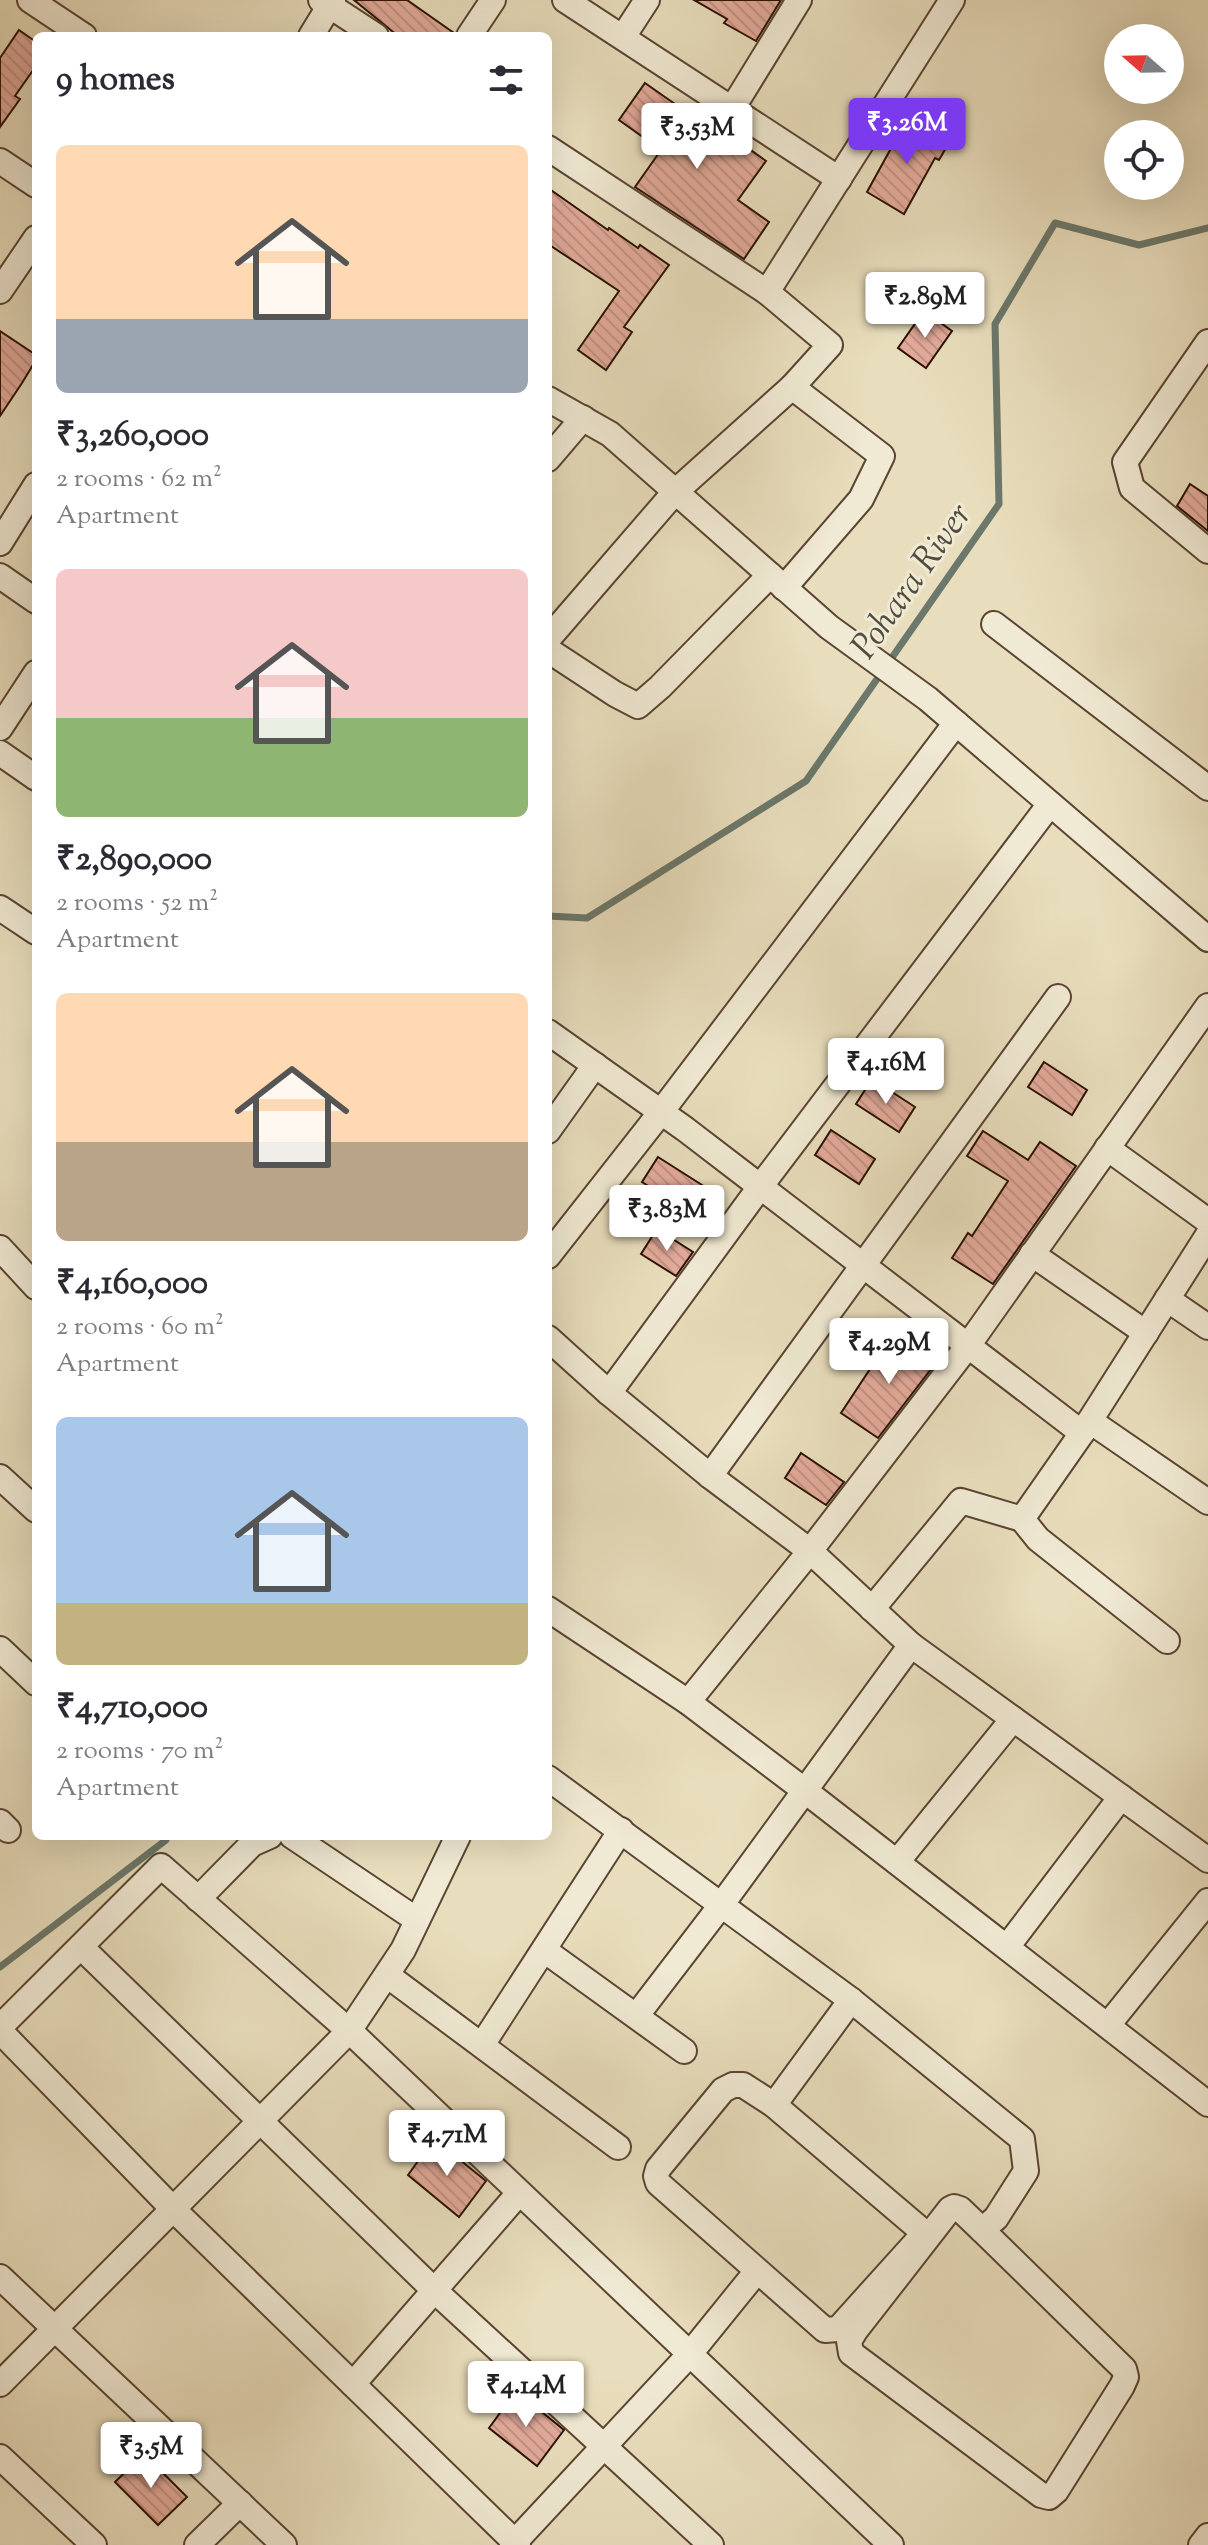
<!DOCTYPE html>
<html lang="en">
<head>
<meta charset="utf-8">
<style>
  :root { --surface:#fff; --page:#f7f7f7; --text:#2b2b33; --muted:#7c7c81; --accent:#7c3aed }
  body { margin:0; font-family:"Sorts Mill Goudy",serif; background:var(--page); color:var(--text); height:100vh; display:flex; flex-direction:column; font-size:30px; white-space:nowrap }
  * { box-sizing:border-box; margin:0 }
  p { font-size:26px; color:var(--muted) }
  .icon { flex:none; width:44px; height:44px; fill:none; stroke:currentColor; stroke-width:2; stroke-linecap:round; stroke-linejoin:round }
  .map { position:relative; flex:1; overflow:hidden }
  .sheet { position:absolute; left:32px; top:32px; width:520px; height:1808px; display:flex; flex-direction:column; background:var(--surface); border-radius:12px; box-shadow:0 8px 32px #0002 }
  .sheet>* { flex:none }
  .needle { width:52px; rotate:290deg }
  .fabs { position:absolute; left:1104px; top:24px; display:grid; gap:16px }
  .fabs a { display:grid; place-items:center; width:80px; height:80px; border-radius:50%; background:var(--surface); box-shadow:0 8px 32px #0002; font-size:40px }
  .price { position:absolute; translate:-50% -68px; padding:0 18px; border-radius:8px; background:#fff; color:#222; font-size:26px; line-height:52px; filter:drop-shadow(0 2px 4px #0008) }
  .price::after { content:''; position:absolute; left:50%; top:48px; width:24px; height:18px; margin-left:-12px; background:inherit; clip-path:polygon(0 0,100% 0,50% 100%) }
  .price.active { background:var(--accent); color:#fff }
  ul { padding:0; list-style:none }
  li { display:grid; align-content:center; gap:16px; height:424px; padding:0 24px }
  li span { display:grid; place-items:center; height:248px; border-radius:12px; color:#555 }
  li>.icon { margin-inline-start:auto }
  span .icon { width:144px; height:144px; fill:#fffc; stroke-width:1 }
  li b { font-size:34px }
  h2 { display:flex; justify-content:space-between; align-items:center; height:96px; padding:0 24px; font-size:34px }
  .map>svg:first-child { display:block }
</style>
</head>
<body>
<div class="map">
<svg width="1208" height="2545" viewBox="0 0 1208 2545">
  <defs>
    <pattern id="building-back-hatch" width="6" height="6" patternUnits="userSpaceOnUse" patternTransform="scale(2)"><rect width="6" height="6" fill="#e2aa9a"/><path d="M-1 5l2 2M0 0l6 6M5-1l2 2" fill="none" stroke="#c29183"/></pattern>
  </defs>
  <rect width="100%" height="100%" fill="#e8ddbc"/>
  <filter id="stains"><feTurbulence type="fractalNoise" baseFrequency=".0025" numOctaves="4"/><feColorMatrix values="0 0 0 0 .2 0 0 0 0 .09 0 0 0 0 .02 0 0 0 .5 -.17"/></filter>
  <radialGradient id="worn" r=".72"><stop offset=".6" stop-color="#630" stop-opacity="0"/><stop offset="1" stop-color="#630" stop-opacity=".3"/></radialGradient>
  <g fill="none" stroke-linecap="round" stroke-linejoin="round">
    <g stroke="#6b786b" stroke-width="7">
      <polyline points="548,916 587,918 806,781 999,504 995,324 1055,223 1139,245 1208,228"/>
      <polyline points="0,1967 166,1840 167,1836"/>
    </g>
  </g>
  <g fill="url(#building-back-hatch)" stroke="#2a1104" stroke-width="2">
    <polygon points="354,0 407,0 454,33 454,36 398,36"/>
    <polygon points="694,0 781,0 756,41 724,23 727,19"/>
    <polygon points="19,30 36,42 36,66 15,96 20,99 0,127 0,58"/>
    <polygon points="645,83 692,116 696,111 766,161 738,200 769,222 744,259 635,187 661,150 619,120"/>
    <polygon points="913,120 950,141 939,160 935,158 904,214 867,192 895,141 899,144"/>
    <polygon points="548,188 608,230 609,228 638,248 640,245 669,265 624,327 632,332 606,370 578,350 619,291 548,244"/>
    <polygon points="924,311 952,331 926,368 898,348"/>
    <polygon points="0,331 36,355 36,360 22,383 0,416"/>
    <polygon points="1190,484 1208,496 1208,531 1177,506"/>
    <polygon points="1044,1062 1087,1090 1072,1115 1028,1087"/>
    <polygon points="872,1079 915,1107 899,1132 856,1104"/>
    <polygon points="831,1130 875,1159 859,1184 815,1155"/>
    <polygon points="983,1131 1028,1160 1040,1142 1076,1166 993,1284 952,1258 968,1233 972,1236 1008,1181 967,1156"/>
    <polygon points="658,1157 702,1185 686,1210 642,1182"/>
    <polygon points="657,1229 693,1252 676,1276 641,1254"/>
    <polygon points="898,1334 938,1360 878,1438 841,1413 876,1360 880,1363"/>
    <polygon points="801,1453 844,1482 826,1505 785,1478"/>
    <polygon points="434,2139 486,2181 459,2217 408,2175"/>
    <polygon points="516,2391 564,2430 537,2466 489,2428"/>
    <polygon points="144,2454 187,2497 158,2525 115,2482"/>
  </g>
  <g fill="none" stroke-linecap="round" stroke-linejoin="round">
    <defs>
      <g id="street">
        <polyline points="30,0 84,36"/>
        <polyline points="321,0 376,36"/>
        <polyline points="565,0 839,179"/>
        <polyline points="311,36 333,0"/>
        <polyline points="469,36 493,0"/>
        <polyline points="623,37 647,0"/>
        <polyline points="732,109 799,0"/>
        <polyline points="548,148 767,292 830,345 792,387 882,456 861,499 784,588"/>
        <polyline points="0,161 36,185"/>
        <polyline points="0,291 36,238"/>
        <polyline points="767,292 952,0"/>
        <polyline points="1208,342 1125,462 1132,488 1208,551"/>
        <polyline points="548,399 610,434 829,627 928,699 1208,939"/>
        <polyline points="548,459 583,418"/>
        <polyline points="0,543 36,485"/>
        <polyline points="0,576 36,601"/>
        <polyline points="994,624 1208,788"/>
        <polyline points="548,639 675,492 792,387"/>
        <polyline points="548,650 615,694 638,706 660,687 770,575"/>
        <polyline points="0,728 36,673"/>
        <polyline points="0,753 36,778"/>
        <polyline points="0,908 36,932"/>
        <polyline points="548,1032 685,1129 1082,1433"/>
        <polyline points="548,1131 595,1065"/>
        <polyline points="1107,1148 1208,1221"/>
        <polyline points="0,1248 36,1287"/>
        <polyline points="1032,1254 1146,1333"/>
        <polyline points="548,1256 661,1112 956,723"/>
        <polyline points="1167,1299 1208,1327"/>
        <polyline points="548,1338 609,1393 710,1476 810,1551 911,1645 1208,1860"/>
        <polyline points="609,1393 760,1187 1050,804"/>
        <polyline points="1090,1421 1208,1502"/>
        <polyline points="710,1476 1058,997"/>
        <polyline points="0,1477 36,1510"/>
        <polyline points="1022,1519 1082,1433 1208,1235"/>
        <polyline points="548,1609 688,1702 804,1790 1208,2104"/>
        <polyline points="872,1609 961,1501 1022,1519 1038,1539 1167,1641"/>
        <polyline points="0,1649 36,1683"/>
        <polyline points="688,1702 810,1551 967,1347 1208,1006"/>
        <polyline points="548,1778 851,2000 1022,2139 1026,2171 996,2218 982,2230"/>
        <polyline points="0,1822 8,1830"/>
        <polyline points="292,1836 417,1920"/>
        <polyline points="897,1862 1013,1719"/>
        <polyline points="198,1899 252,1844 270,1836"/>
        <polyline points="81,1947 434,2290 711,2545"/>
        <polyline points="1007,1947 1121,1797"/>
        <polyline points="544,1950 684,2051"/>
        <polyline points="387,1975 618,2147"/>
        <polyline points="637,2015 722,1904 911,1645"/>
        <polyline points="1108,2025 1208,1901"/>
        <polyline points="0,2027 161,1866 355,2036 891,2545"/>
        <polyline points="0,2031 174,2210 518,2545"/>
        <polyline points="482,2045 621,1830"/>
        <polygon points="733,2085 743,2085 774,2105 921,2230 920,2238 838,2329 825,2330 658,2183 656,2176 658,2169 723,2090"/>
        <polyline points="774,2105 851,2000"/>
        <polygon points="954,2207 960,2209 982,2230 1124,2369 1126,2377 1122,2386 1056,2491 1049,2497 1041,2495 851,2353 849,2341 855,2331 950,2209"/>
        <polyline points="0,2277 284,2545"/>
        <polyline points="0,2384 349,2031 403,1950 458,1836"/>
        <polyline points="353,2384 519,2193"/>
        <polyline points="0,2457 94,2545"/>
        <polyline points="197,2545 240,2503"/>
        <polyline points="512,2545 689,2355 757,2271"/>
        <polyline points="1201,2545 1208,2536"/>
      </g>
    </defs>
    <use href="#street" stroke="#5a4432" stroke-width="28"/>
    <use href="#street" stroke="#f0e9d3" stroke-width="24"/>
  </g>
  <g text-anchor="middle" dominant-baseline="central" stroke-width="6" stroke-linejoin="round" paint-order="stroke">
    <g font-size="36" font-style="italic" fill="#504d40" stroke="#f0e9d3">
      <text transform="translate(913 582) rotate(-55)">Pohara River</text>
    </g>
  </g>
  <rect width="100%" height="100%" filter="url(#stains)"/>
  <rect width="100%" height="100%" fill="url(#worn)"/>
</svg>
<div class="fabs">
<a><svg class="needle" viewBox="-14 -14 28 28"><path d="M0-13l5 13h-10z" fill="#e53935"/><path d="M0 13l5-13h-10z" fill="#7c7c81"/></svg></a>
<a><svg class="icon" aria-label="locate" viewBox="0 0 24 24"><circle cx="12" cy="12" r="6"/><path d="M12 2v4M12 18v4M2 12h4M18 12h4"/></svg></a>
</div>
<b class="price active" style="left:907px;top:166px">₹3.26M</b>
<b class="price" style="left:697px;top:171px">₹3.53M</b>
<b class="price" style="left:925px;top:340px">₹2.89M</b>
<b class="price" style="left:886px;top:1106px">₹4.16M</b>
<b class="price" style="left:667px;top:1253px">₹3.83M</b>
<b class="price" style="left:889px;top:1386px">₹4.29M</b>
<b class="price" style="left:447px;top:2178px">₹4.71M</b>
<b class="price" style="left:526px;top:2429px">₹4.14M</b>
<b class="price" style="left:151px;top:2490px">₹3.5M</b>
<section class="sheet">
<h2>9 homes<svg class="icon" aria-label="filters" viewBox="0 0 24 24"><path d="M4 7h16M4 17h16"/><circle cx="9" cy="7" r="2"/><circle cx="15" cy="17" r="2"/></svg></h2>
<ul>
<li><span style="background:linear-gradient(#ffd9b3 70%,#9aa5b1 0)"><svg class="icon" aria-label="home" viewBox="0 0 24 24"><path d="M3 11l9-7 9 7M6 9v11h12V9"/></svg></span><div><b>₹3,260,000</b><p>2 rooms · 62 m²</p><p>Apartment</p></div></li>
<li><span style="background:linear-gradient(#f6c9c9 60%,#8fb573 0)"><svg class="icon" aria-label="home" viewBox="0 0 24 24"><path d="M3 11l9-7 9 7M6 9v11h12V9"/></svg></span><div><b>₹2,890,000</b><p>2 rooms · 52 m²</p><p>Apartment</p></div></li>
<li><span style="background:linear-gradient(#ffd9b3 60%,#b9a48a 0)"><svg class="icon" aria-label="home" viewBox="0 0 24 24"><path d="M3 11l9-7 9 7M6 9v11h12V9"/></svg></span><div><b>₹4,160,000</b><p>2 rooms · 60 m²</p><p>Apartment</p></div></li>
<li><span style="background:linear-gradient(#a9c7e8 75%,#c2b280 0)"><svg class="icon" aria-label="home" viewBox="0 0 24 24"><path d="M3 11l9-7 9 7M6 9v11h12V9"/></svg></span><div><b>₹4,710,000</b><p>2 rooms · 70 m²</p><p>Apartment</p></div></li>
</ul>
</section>
</div>
</body>
</html>
